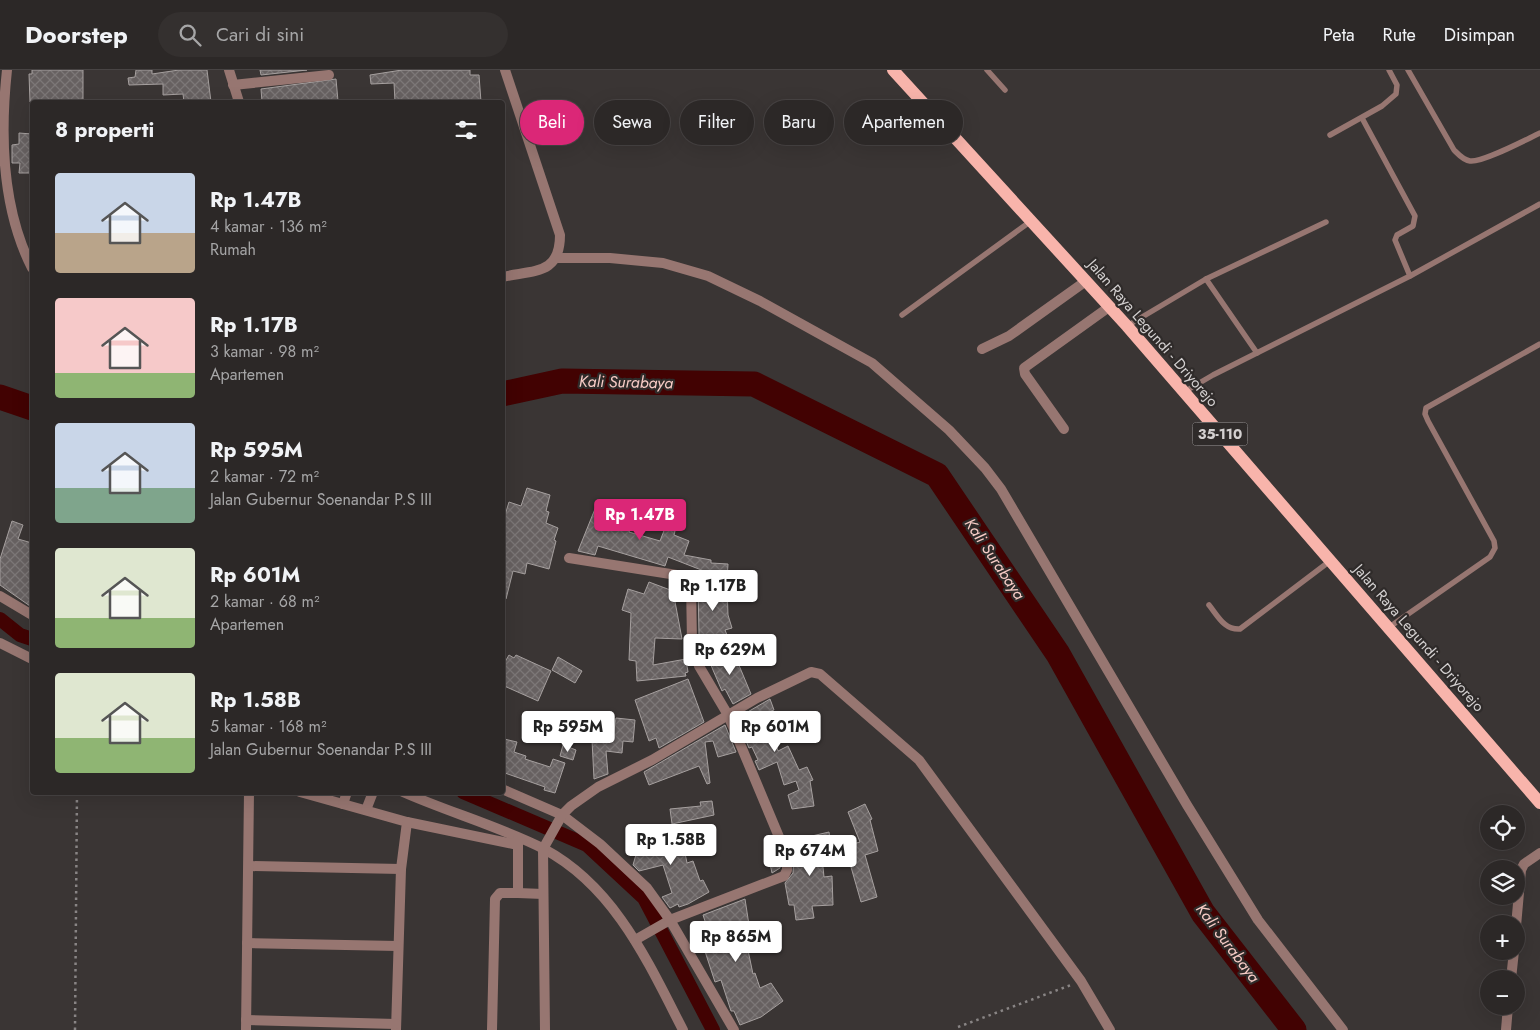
<!DOCTYPE html>
<html lang="id">
<head>
<meta charset="utf-8">
<style>
  :root { --surface:#2c2827; --page:#34302f; --text:#f1f3f6; --muted:#a6a6a7; --line:#484444; --accent:#db2777 }
  body { margin:0; font-family:Jost,sans-serif; background:var(--page); color:var(--text); height:100vh; display:flex; flex-direction:column; font-size:19px; white-space:nowrap }
  * { box-sizing:border-box; margin:0 }
  p { font-size:16px; color:var(--muted) }
  .icon { flex:none; width:28px; height:28px; fill:none; stroke:currentColor; stroke-width:2; stroke-linecap:round; stroke-linejoin:round }
  .map { position:relative; flex:1; overflow:hidden }
  .panel { position:absolute; left:30px; top:30px; width:475px; height:695px; display:flex; flex-direction:column; background:var(--surface); border-radius:5px; box-shadow:0 5px 20px #0002,0 0 0 1px var(--line) }
  .panel>* { flex:none }
  .hud { position:absolute; left:520px; top:30px; width:475px; height:45px; display:flex; gap:10px }
  .tools { position:absolute; left:1480px; top:735px; display:grid; gap:10px }
  .tools a { display:grid; place-items:center; width:45px; height:45px; border-radius:50%; background:var(--surface); box-shadow:0 5px 20px #0002,0 0 0 1px var(--line); font-size:25px }
  .price { position:absolute; translate:-50% -42px; padding:0 11px; border-radius:5px; background:#fff; color:#222; font-size:16px; line-height:32px; filter:drop-shadow(0 1px 2px #0008) }
  .price::after { content:''; position:absolute; left:50%; top:30px; width:15px; height:11px; margin-left:-8px; background:inherit; clip-path:polygon(0 0,100% 0,50% 100%) }
  .price.current { background:var(--accent); color:#fff }
  ul { padding:0; list-style:none }
  li { display:flex; align-items:center; gap:15px; height:125px; padding:0 25px }
  li span { display:grid; place-items:center; flex:none; width:140px; height:100px; border-radius:5px; color:#555 }
  li>.icon { margin-inline-start:auto }
  span .icon { width:60px; height:60px; fill:#fffc; stroke-width:1 }
  li b { font-size:21px }
  h2 { display:flex; justify-content:space-between; align-items:center; height:60px; padding:0 25px; font-size:21px }
  .chip { padding:0 18px; border-radius:22px; background:var(--surface); box-shadow:0 5px 20px #0002,0 0 0 1px var(--line); font-size:18px; line-height:45px }
  .chip.current { background:var(--accent); color:#fff }
  header { display:flex; align-items:center; gap:30px; box-sizing:border-box; height:70px; padding:0 25px; background:var(--surface); border-bottom:1px solid var(--line) }
  header strong { font-size:24px }
  nav { display:flex; gap:28px; margin-inline-start:auto; font-size:18px }
  .search { width:350px; height:45px; background:var(--page); display:flex; align-items:center; gap:12px; box-sizing:border-box; padding:0 18px; border-radius:28px; color:var(--muted); font-size:19px }
  .map>svg:first-child { display:block }
</style>
</head>
<body>
<header>
<strong>Doorstep</strong>
<div class="search"><svg class="icon" aria-label="search" viewBox="0 0 24 24"><circle cx="10" cy="10" r="6"/><path d="M15 15l6 6"/></svg>Cari di sini</div>
<nav><a>Peta</a><a>Rute</a><a>Disimpan</a></nav>
</header>
<div class="map">
<svg width="1540" height="960" viewBox="0 0 1540 960">
  <defs>
    <pattern id="building-cross-hatch" width="8" height="8" patternUnits="userSpaceOnUse" patternTransform="scale(1.25)"><rect width="8" height="8" fill="#676161"/><path d="M0 0l8 8M0 8l8-8" fill="none" stroke="#7c7777"/></pattern>
  </defs>
  <rect width="100%" height="100%" fill="#3a3534"/>
  <g fill="none" stroke-linecap="round" stroke-linejoin="round">
    <g stroke="#420202" stroke-width="14">
      <polyline points="0,549 20,565 32,569"/>
      <polyline points="463,722 587,775 644,828 713,960"/>
    </g>
    <g stroke="#420202" stroke-width="25">
      <polyline points="502,324 562,311 754,314 937,405 1058,584 1203,843 1294,960"/>
      <polyline points="0,327 32,338"/>
    </g>
  </g>
  <g fill="url(#building-cross-hatch)" stroke="#a6a09f">
    <polygon points="32,0 83,0 83,32 30,32 29,4 32,4"/>
    <polygon points="136,0 152,0 152,4 179,0 207,0 211,32 184,32 183,24 163,25 163,14 129,15 128,8 135,7"/>
    <polygon points="260,0 307,0 261,5"/>
    <polygon points="402,0 470,0 470,5 479,5 481,32 395,32 394,13 371,14 370,5"/>
    <polygon points="336,9 338,31 262,32 261,19"/>
    <polygon points="19,63 32,64 32,103 19,103 20,93 12,93 12,75 19,74"/>
    <polygon points="527,418 550,425 546,441 549,442 546,453 558,458 554,470 556,471 549,499 527,493 525,504 513,501 506,529 502,528 502,455 509,432 521,436"/>
    <polygon points="624,431 640,438 629,462 660,471 665,458 675,461 674,465 689,471 684,485 711,490 711,493 728,494 727,510 668,487 665,496 598,476 595,485 578,481 597,434 618,443"/>
    <polygon points="12,451 23,455 18,469 32,473 32,529 30,536 0,515 0,489"/>
    <polygon points="649,512 673,521 682,569 655,568 653,595 686,589 688,602 685,603 686,606 637,611 636,591 629,590 631,543 622,540 628,519 644,524"/>
    <polygon points="698,514 727,516 728,545 732,558 725,560 729,570 702,570 699,565"/>
    <polygon points="733,581 751,624 733,634 725,619 722,621 707,586"/>
    <polygon points="509,585 514,588 516,585 551,601 538,631 502,615 502,597"/>
    <polygon points="558,587 582,601 575,613 552,600"/>
    <polygon points="688,609 704,652 659,678 656,668 649,671 635,630"/>
    <polygon points="770,629 774,640 771,641 777,655 771,659 778,681 788,676 799,700 807,697 813,710 810,711 814,736 792,739 788,725 799,720 796,711 784,715 777,692 759,700 755,691 758,690 752,677 749,678 737,650 740,649 739,647"/>
    <polygon points="616,648 635,650 633,672 623,671 622,683 606,681 608,704 594,709 592,670 612,671"/>
    <polygon points="725,655 736,682 718,687 713,671 705,672 710,713 707,714 699,696 649,715 644,702"/>
    <polygon points="504,669 517,672 514,682 526,686 525,689 550,697 553,689 565,693 555,723 544,720 545,717 502,702"/>
    <polygon points="563,675 576,680 573,690 560,686"/>
    <polygon points="712,731 714,745 672,754 670,739 701,736 700,732"/>
    <polygon points="865,734 872,749 870,750 878,781 865,785 877,827 861,832 845,776 860,772 848,742"/>
    <polygon points="681,761 683,784 685,783 687,793 693,791 700,811 703,810 709,822 688,834 679,837 678,834 670,838 662,827 672,823 663,795 639,801 633,795 642,764"/>
    <polygon points="829,762 832,785 822,787 824,807 832,806 833,835 812,836 814,848 796,850 794,835 789,835 785,813 793,803 794,784 802,783 799,769"/>
    <polygon points="774,774 780,787 780,798 772,803 766,776"/>
    <polygon points="745,829 749,855 752,854 753,864 745,866 753,904 755,903 760,918 771,913 783,931 761,947 740,955 734,941 731,941 721,910 715,912 698,860 707,857 703,845"/>
  </g>
  <g fill="none" stroke-linecap="round" stroke-linejoin="round">
    <g stroke="#898585" stroke-width="2.5" stroke-dasharray="2.5 4" stroke-linecap="butt">
      <polyline points="958,957 1071,915"/>
      <polyline points="75,960 77,722"/>
    </g>
    <g stroke="#977671" stroke-width="5.5">
      <polyline points="987,0 1005,20"/>
      <path d="M 1408,0 L 1454,80 C 1458,84 1463,90 1470,91 C 1482,93 1527,69 1540,63"/>
      <polyline points="1362,48 1415,146 1413,156 1397,165 1395,170 1410,206"/>
      <polyline points="1330,65 1382,36 1396,24 1397,15 1389,0"/>
      <polyline points="1206,209 1257,283"/>
      <polyline points="902,245 1031,151"/>
      <polyline points="1127,256 1206,209 1326,152"/>
      <polyline points="1184,322 1213,305 1410,206 1540,134"/>
      <path d="M 1209,535 C 1218,546 1224,560 1240,559 L 1330,491"/>
      <polyline points="1388,558 1490,487 1495,478 1494,471 1428,351 1425,344 1426,338 1540,274"/>
    </g>
    <g stroke="#977671" stroke-width="10">
      <path d="M 7,0 C 0,65 2,139 32,198"/>
      <polyline points="229,0 239,32"/>
      <polyline points="233,15 329,5"/>
      <polyline points="557,188 610,188 663,193 708,206 760,231 872,293 949,360 985,398 1001,419 1187,735 1258,850 1343,960"/>
      <path d="M 502,207 C 534,200 560,205 560,165 L 505,0"/>
      <polyline points="982,279 1009,266 1086,211"/>
      <polyline points="1064,359 1025,304 1024,298 1109,237"/>
      <polyline points="569,488 683,506 691,512 692,573 699,596 728,645 787,786 787,800 784,806 670,850 635,870"/>
      <polyline points="0,526 32,545"/>
      <polyline points="0,573 32,589"/>
      <polyline points="502,719 562,745 600,774 647,818 670,850 734,960"/>
      <polyline points="300,722 407,752 401,799 396,960"/>
      <path d="M 403,722 C 448,742 501,757 544,779 C 615,817 648,892 683,960"/>
      <polyline points="343,734 347,722"/>
      <polyline points="366,740 373,722"/>
      <polyline points="407,752 518,775"/>
      <polyline points="249,796 401,799"/>
      <polyline points="518,823 543,824"/>
      <polyline points="1516,856 1521,800 1524,794 1540,783"/>
      <polyline points="247,873 398,876"/>
      <polyline points="1511,909 1514,881"/>
      <polyline points="246,950 396,954"/>
      <polyline points="246,960 249,722"/>
      <polyline points="492,960 495,829 500,823 518,823 518,768"/>
      <polyline points="545,960 543,779 562,745 571,736 598,717 652,690 757,628 811,602 820,604 919,690 1081,911 1110,960"/>
      <polyline points="1506,960 1508,936"/>
    </g>
    <polyline stroke="#f8b4ab" stroke-width="12" points="893,0 1127,256 1540,733"/>
  </g>
  <g text-anchor="middle" dominant-baseline="central" stroke-width="4.5" stroke-linejoin="round" paint-order="stroke">
    <rect fill="#2f2b2a" stroke="#a29f9f" stroke-width="1" x="1192.5" y="352.5" width="55" height="23" rx="4"/>
    <g font-size="14" font-weight="bold" fill="#d4d1d1">
      <text x="1220" y="364">35-110</text>
    </g>
    <g font-size="15" fill="#d4d1d1" stroke="#2f2b2a">
      <text transform="translate(1153 263) rotate(49)">Jalan Raya Legundi - Driyorejo</text>
      <text transform="translate(1419 568) rotate(49)">Jalan Raya Legundi - Driyorejo</text>
    </g>
    <g font-size="16" font-style="italic" fill="#f9cdc7" stroke="#2f2b2a">
      <text transform="translate(626 312) rotate(1)">Kali Surabaya</text>
      <text transform="translate(995 489) rotate(56)">Kali Surabaya</text>
      <text transform="translate(1228 873) rotate(53)">Kali Surabaya</text>
    </g>
  </g>
</svg>
<div class="tools">
<a><svg class="icon" aria-label="locate" viewBox="0 0 24 24"><circle cx="12" cy="12" r="6"/><path d="M12 2v4M12 18v4M2 12h4M18 12h4"/></svg></a>
<a><svg class="icon" aria-label="layers" viewBox="0 0 24 24"><path d="M12 4l9 5-9 5-9-5zM3 14l9 5 9-5"/></svg></a>
<a>+</a>
<a>−</a>
</div>
<b class="price current" style="left:640px;top:471px">Rp 1.47B</b>
<b class="price" style="left:713px;top:542px">Rp 1.17B</b>
<b class="price" style="left:730px;top:606px">Rp 629M</b>
<b class="price" style="left:568px;top:683px">Rp 595M</b>
<b class="price" style="left:775px;top:683px">Rp 601M</b>
<b class="price" style="left:671px;top:796px">Rp 1.58B</b>
<b class="price" style="left:810px;top:807px">Rp 674M</b>
<b class="price" style="left:736px;top:893px">Rp 865M</b>
<div class="hud">
<a class="chip current">Beli</a>
<a class="chip">Sewa</a>
<a class="chip">Filter</a>
<a class="chip">Baru</a>
<a class="chip">Apartemen</a>
</div>
<section class="panel">
<h2>8 properti<svg class="icon" aria-label="filters" viewBox="0 0 24 24"><path d="M4 7h16M4 17h16"/><circle cx="9" cy="7" r="2"/><circle cx="15" cy="17" r="2"/></svg></h2>
<ul>
<li><span style="background:linear-gradient(#c9d6e8 60%,#b9a48a 0)"><svg class="icon" aria-label="home" viewBox="0 0 24 24"><path d="M3 11l9-7 9 7M6 9v11h12V9"/></svg></span><div><b>Rp 1.47B</b><p>4 kamar · 136 m²</p><p>Rumah</p></div></li>
<li><span style="background:linear-gradient(#f6c9c9 75%,#8fb573 0)"><svg class="icon" aria-label="home" viewBox="0 0 24 24"><path d="M3 11l9-7 9 7M6 9v11h12V9"/></svg></span><div><b>Rp 1.17B</b><p>3 kamar · 98 m²</p><p>Apartemen</p></div></li>
<li><span style="background:linear-gradient(#c9d6e8 65%,#7fa58c 0)"><svg class="icon" aria-label="home" viewBox="0 0 24 24"><path d="M3 11l9-7 9 7M6 9v11h12V9"/></svg></span><div><b>Rp 595M</b><p>2 kamar · 72 m²</p><p>Jalan Gubernur Soenandar P.S III</p></div></li>
<li><span style="background:linear-gradient(#dfe7d0 70%,#8fb573 0)"><svg class="icon" aria-label="home" viewBox="0 0 24 24"><path d="M3 11l9-7 9 7M6 9v11h12V9"/></svg></span><div><b>Rp 601M</b><p>2 kamar · 68 m²</p><p>Apartemen</p></div></li>
<li><span style="background:linear-gradient(#dfe7d0 65%,#8fb573 0)"><svg class="icon" aria-label="home" viewBox="0 0 24 24"><path d="M3 11l9-7 9 7M6 9v11h12V9"/></svg></span><div><b>Rp 1.58B</b><p>5 kamar · 168 m²</p><p>Jalan Gubernur Soenandar P.S III</p></div></li>
</ul>
</section>
</div>
</body>
</html>
